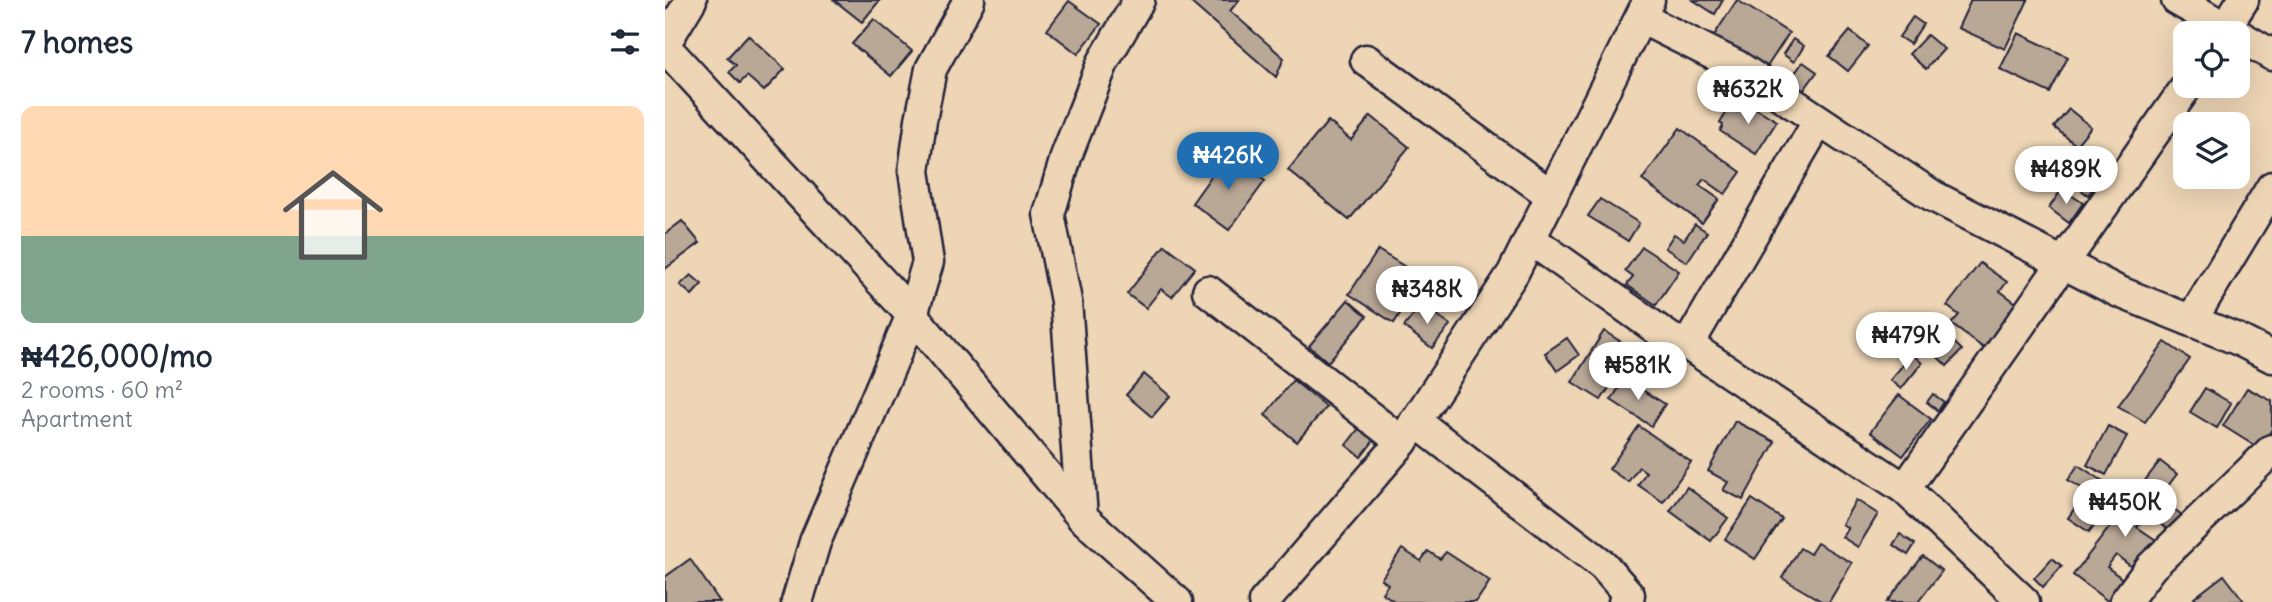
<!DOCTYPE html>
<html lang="en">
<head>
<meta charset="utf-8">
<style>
  :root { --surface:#fff; --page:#f6f6f7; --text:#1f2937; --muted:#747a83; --line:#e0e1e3; --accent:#1f6fb2 }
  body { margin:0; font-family:Delius,sans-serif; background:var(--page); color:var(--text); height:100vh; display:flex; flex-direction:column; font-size:26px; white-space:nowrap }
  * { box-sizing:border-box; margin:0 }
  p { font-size:23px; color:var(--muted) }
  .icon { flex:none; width:38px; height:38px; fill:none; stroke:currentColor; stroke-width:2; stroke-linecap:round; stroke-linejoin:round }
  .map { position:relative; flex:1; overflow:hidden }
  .sheet { display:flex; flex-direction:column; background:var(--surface); width:665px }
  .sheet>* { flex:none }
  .fabs { position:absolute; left:1508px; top:21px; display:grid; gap:14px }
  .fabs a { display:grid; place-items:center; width:77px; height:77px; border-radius:14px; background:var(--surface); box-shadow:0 7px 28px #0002; font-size:35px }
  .price { position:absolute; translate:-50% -60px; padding:0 16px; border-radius:24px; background:#fff; color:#222; font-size:23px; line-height:46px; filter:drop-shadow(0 2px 4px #0008) }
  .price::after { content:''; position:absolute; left:50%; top:42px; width:21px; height:16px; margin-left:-10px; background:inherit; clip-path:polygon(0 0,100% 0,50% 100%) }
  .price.current { background:var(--accent); color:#fff }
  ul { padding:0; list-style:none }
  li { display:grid; align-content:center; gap:14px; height:371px; padding:0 21px }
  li+li { border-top:2px solid var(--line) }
  li span { display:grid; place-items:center; height:217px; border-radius:14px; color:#555 }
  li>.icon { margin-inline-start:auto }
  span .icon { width:126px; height:126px; fill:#fffc; stroke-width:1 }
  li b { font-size:30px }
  h2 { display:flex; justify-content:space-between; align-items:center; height:84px; padding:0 21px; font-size:30px }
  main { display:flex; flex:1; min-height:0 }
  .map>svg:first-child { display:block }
</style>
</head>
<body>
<main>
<section class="sheet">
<h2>7 homes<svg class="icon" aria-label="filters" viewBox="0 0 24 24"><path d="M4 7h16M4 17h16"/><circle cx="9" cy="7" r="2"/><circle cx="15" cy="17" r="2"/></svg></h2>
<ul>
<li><span style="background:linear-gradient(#ffd9b3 60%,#7fa58c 0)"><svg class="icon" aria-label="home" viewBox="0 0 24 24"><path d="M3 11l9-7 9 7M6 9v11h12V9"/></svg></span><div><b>₦426,000/mo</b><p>2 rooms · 60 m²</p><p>Apartment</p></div></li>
</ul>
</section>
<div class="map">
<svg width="1607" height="602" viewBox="0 0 1607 602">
  <rect width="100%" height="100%" fill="#edd5b5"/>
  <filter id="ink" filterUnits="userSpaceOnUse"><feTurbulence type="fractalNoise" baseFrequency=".0143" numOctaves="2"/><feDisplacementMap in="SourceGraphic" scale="14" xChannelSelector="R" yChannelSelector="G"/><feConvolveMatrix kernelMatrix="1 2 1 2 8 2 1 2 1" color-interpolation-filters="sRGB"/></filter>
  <g filter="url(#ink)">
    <g fill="#baa897" stroke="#22223b" stroke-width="2">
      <polygon points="169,0 215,0 197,22"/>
      <polygon points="523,0 574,0 565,11 619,58 611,77"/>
      <polygon points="1028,0 1058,0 1050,14"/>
      <polygon points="1072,0 1124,33 1100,70 1048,37"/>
      <polygon points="1306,0 1363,0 1340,49 1293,28"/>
      <polygon points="404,1 436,24 413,54 382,30"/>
      <polygon points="1248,17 1258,24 1245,44 1234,37"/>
      <polygon points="209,19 247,51 226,76 187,44"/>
      <polygon points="1185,31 1203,46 1183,71 1164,56"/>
      <polygon points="1353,33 1403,57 1385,93 1335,69"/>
      <polygon points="83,35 120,69 99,91 82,76 75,83 64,72 71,65 62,58"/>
      <polygon points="1262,35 1279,49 1261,69 1244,54"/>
      <polygon points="1128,39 1139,46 1129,62 1118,54"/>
      <polygon points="1138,62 1152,72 1138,91 1124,81"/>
      <polygon points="1079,101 1112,121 1091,154 1055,131 1058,125 1055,123 1065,107 1072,112"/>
      <polygon points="1404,109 1426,127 1411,145 1389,127"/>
      <polygon points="706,116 744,147 684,220 623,170 663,121 686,140"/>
      <polygon points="1015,128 1076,172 1060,194 1039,179 1034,185 1054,199 1037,223 977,180"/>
      <polygon points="562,154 600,181 564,230 527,203"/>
      <polygon points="1414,162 1436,178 1423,195 1401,179"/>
      <polygon points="1397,189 1418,203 1404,223 1384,208"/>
      <polygon points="935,199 974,223 963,241 923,216"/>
      <polygon points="17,221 35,243 0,269 0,234"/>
      <polygon points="1030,224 1042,232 1022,262 1000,248 1009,234 1019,240"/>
      <polygon points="500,245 530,268 507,297 496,289 481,308 462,294"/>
      <polygon points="977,247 1014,271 991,305 962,285 968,277 960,271"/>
      <polygon points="713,250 742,268 727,291 743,301 729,323 684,294"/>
      <polygon points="1315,263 1342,282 1335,291 1354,305 1320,349 1286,324 1294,315 1282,306"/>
      <polygon points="26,275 37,284 27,295 15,285"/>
      <polygon points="683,300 702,316 663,362 644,346"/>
      <polygon points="757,303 785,325 767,348 739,327"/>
      <polygon points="1273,327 1297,350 1282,366 1258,343"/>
      <polygon points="939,331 969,350 936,400 907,382"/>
      <polygon points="902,338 914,355 892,371 880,353"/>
      <polygon points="1500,342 1525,359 1480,422 1453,406"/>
      <polygon points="1247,354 1257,363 1236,389 1225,380"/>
      <polygon points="479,374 505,396 487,417 461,395"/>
      <polygon points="960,379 1000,404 986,426 946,400"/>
      <polygon points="628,380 661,407 632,442 600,415"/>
      <polygon points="1540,388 1566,403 1552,428 1525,412"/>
      <polygon points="1582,388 1607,401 1607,429 1595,449 1558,426"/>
      <polygon points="1268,394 1279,402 1273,411 1262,402"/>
      <polygon points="1234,395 1266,419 1238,456 1205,432"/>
      <polygon points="1070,421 1110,442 1078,500 1058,490 1063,482 1043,471"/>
      <polygon points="974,426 1026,462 998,502 973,485 981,472 974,467 963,482 944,469"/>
      <polygon points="1443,426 1462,436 1441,475 1422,465"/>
      <polygon points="695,427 710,439 696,457 681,445"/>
      <polygon points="1495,461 1512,474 1472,527 1494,542 1472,571 1451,555 1442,567 1464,584 1450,602 1444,602 1408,575"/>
      <polygon points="1413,465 1455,492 1445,507 1437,502 1432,510 1414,499 1420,490 1403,480"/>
      <polygon points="1022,487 1063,518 1046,541 1005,511"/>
      <polygon points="1087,499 1117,519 1090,559 1060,539"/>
      <polygon points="1191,500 1213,514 1193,547 1177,537 1183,528 1177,524"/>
      <polygon points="1502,504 1521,518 1509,534 1490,520"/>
      <polygon points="1411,506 1433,520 1424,532 1403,518"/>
      <polygon points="1235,534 1250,544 1243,555 1228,545"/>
      <polygon points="1152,543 1187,563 1164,602 1158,602 1117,578 1135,548 1145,554"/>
      <polygon points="737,549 756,561 763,551 775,559 781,552 825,581 811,602 731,602 717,593 723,584 716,579"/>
      <polygon points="1258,556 1277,571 1253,602 1222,602"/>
      <polygon points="1387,558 1397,566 1378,587 1369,578"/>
      <polygon points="25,559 55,602 0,602 0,577"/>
      <polygon points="1559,575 1579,601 1533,602 1529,598"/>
    </g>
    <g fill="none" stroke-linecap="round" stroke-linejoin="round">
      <defs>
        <g id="minor">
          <polyline points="1512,0 1570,33"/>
          <polyline points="976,18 1072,66 1268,196 1452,291 1572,339 1607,357"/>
          <polyline points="1557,33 1578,0"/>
          <polyline points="1573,35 1607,55"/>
          <polyline points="0,43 26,0"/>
          <polyline points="0,47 247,315 417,517 512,602"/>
          <polyline points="701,60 887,196"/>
          <polyline points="865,239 1006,339 1023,345 1240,489 1359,602"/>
          <polyline points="543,291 737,442"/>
          <polyline points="1526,321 1607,187"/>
          <polyline points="1023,345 1153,122"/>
          <polyline points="750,421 938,565 964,595 959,602"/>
          <polyline points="1240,489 1522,86"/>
          <polyline points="417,517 401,301 384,214 402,154 438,62 474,0"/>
          <polyline points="132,602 150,542 247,315 263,262 249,171 256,120 266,69 304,0"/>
          <polyline points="599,602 737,442 848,273 984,0"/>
          <polyline points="1460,602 1486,567 1607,450"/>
        </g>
      </defs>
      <use href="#minor" stroke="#22223b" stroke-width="35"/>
      <use href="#minor" stroke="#edd5b5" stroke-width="30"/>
    </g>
  </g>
</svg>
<div class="fabs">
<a><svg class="icon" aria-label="locate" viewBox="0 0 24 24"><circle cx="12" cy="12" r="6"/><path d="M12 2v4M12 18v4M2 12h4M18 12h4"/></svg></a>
<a><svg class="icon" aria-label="layers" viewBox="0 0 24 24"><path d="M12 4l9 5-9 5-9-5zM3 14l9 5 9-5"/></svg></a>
</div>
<b class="price" style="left:1083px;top:126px">₦632K</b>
<b class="price current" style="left:563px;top:192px">₦426K</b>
<b class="price" style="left:1401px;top:206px">₦489K</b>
<b class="price" style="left:762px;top:326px">₦348K</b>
<b class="price" style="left:1241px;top:372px">₦479K</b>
<b class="price" style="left:973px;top:402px">₦581K</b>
<b class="price" style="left:1460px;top:539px">₦450K</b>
</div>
</main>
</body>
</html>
